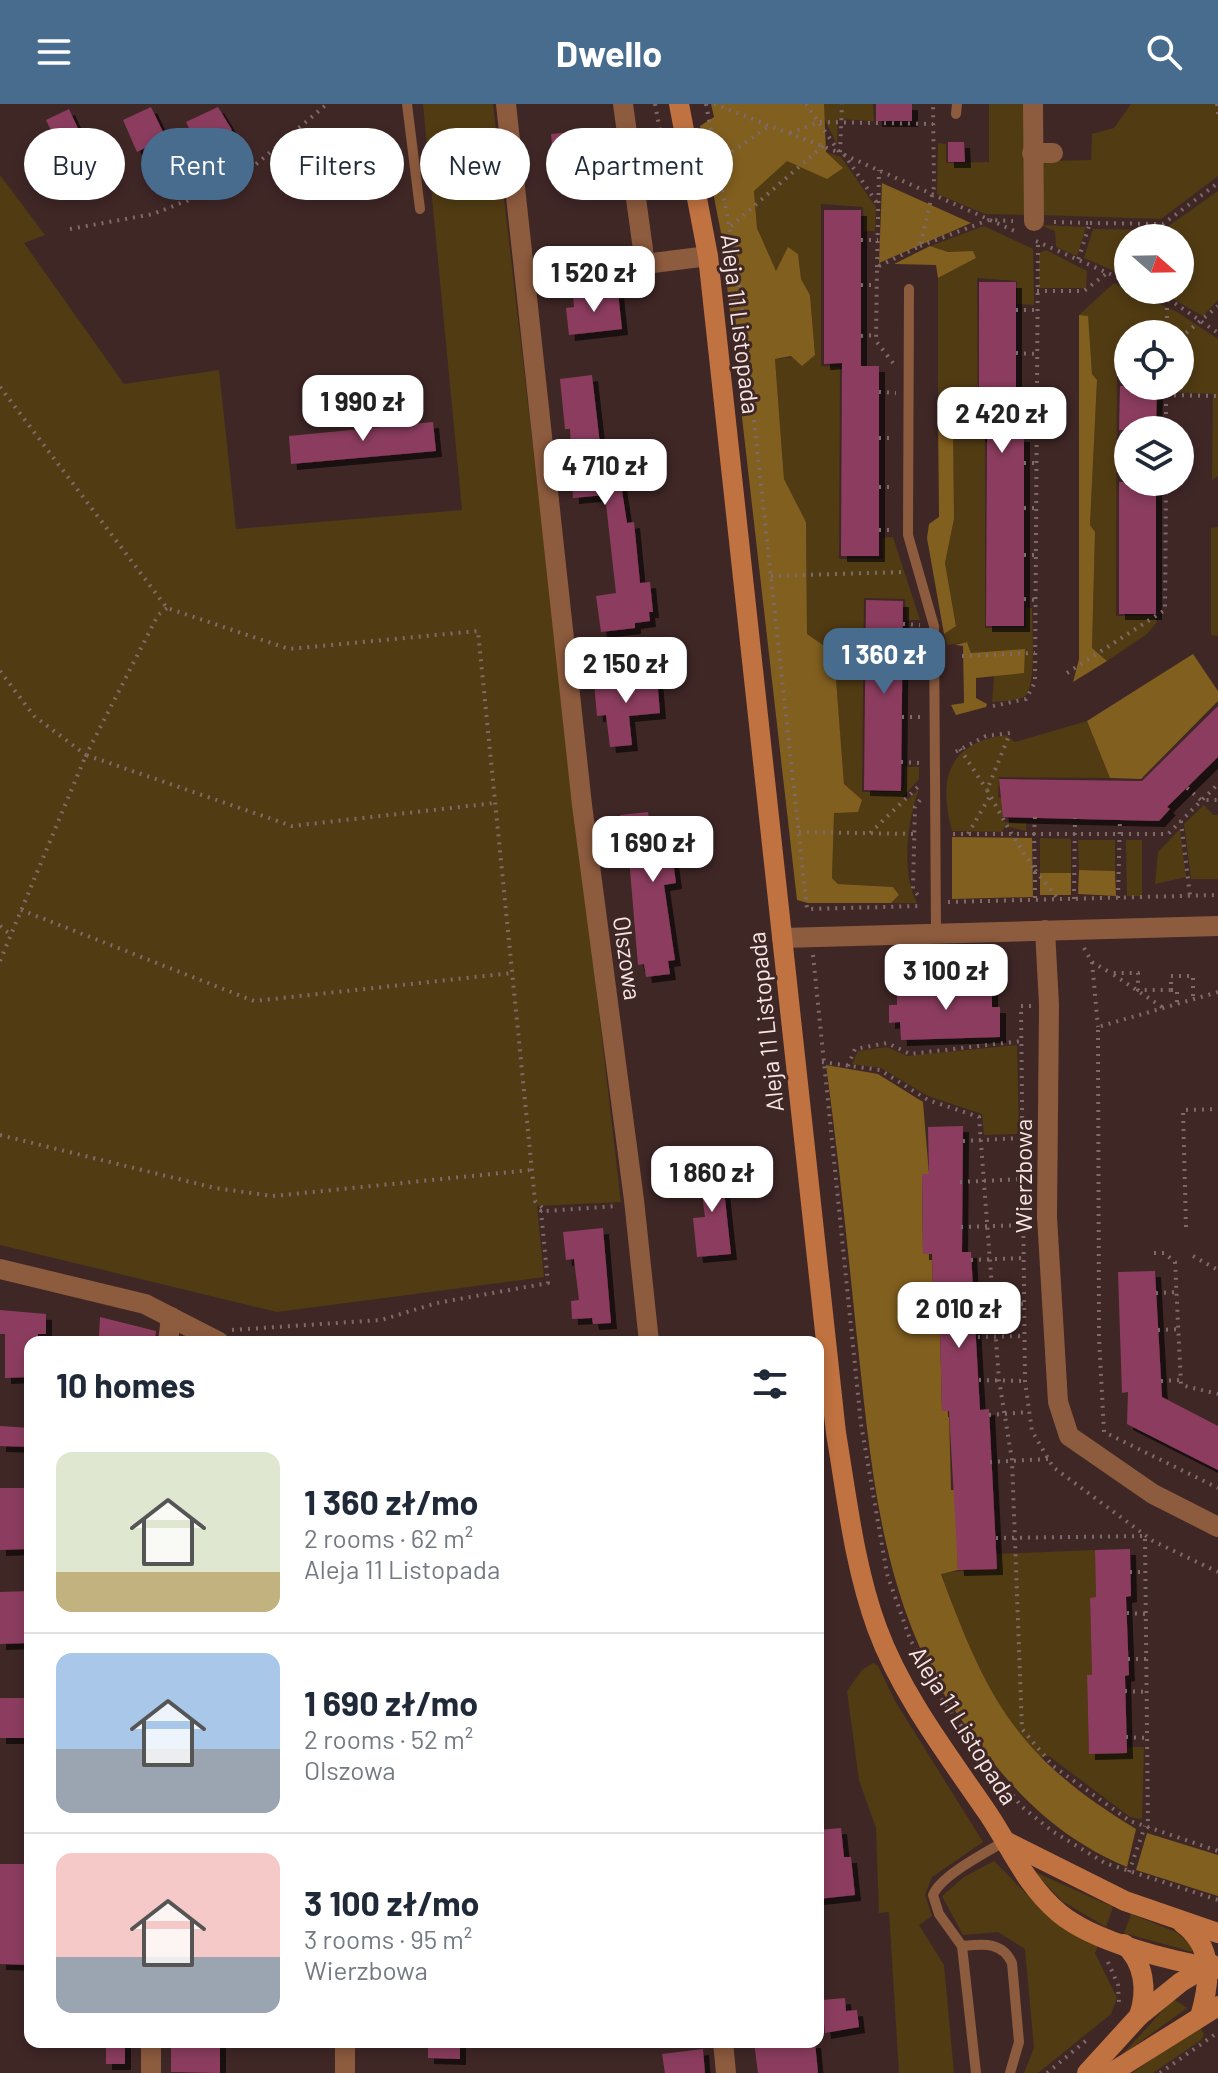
<!DOCTYPE html>
<html lang="en">
<head>
<meta charset="utf-8">
<style>
  :root { --surface:#fff; --page:#f2f2f3; --text:#1f2937; --muted:#747a83; --line:#e0e1e3; --accent:#486c8e }
  body { margin:0; font-family:Barlow,sans-serif; background:var(--page); color:var(--text); height:100vh; display:flex; flex-direction:column; font-size:30px; white-space:nowrap }
  * { box-sizing:border-box; margin:0 }
  p { font-size:26px; color:var(--muted) }
  .icon { flex:none; width:44px; height:44px; fill:none; stroke:currentColor; stroke-width:2; stroke-linecap:round; stroke-linejoin:round }
  .map { position:relative; flex:1; overflow:hidden }
  .drawer { position:absolute; left:24px; top:1232px; width:800px; height:712px; display:flex; flex-direction:column; background:var(--surface); border-radius:16px; box-shadow:0 4px 12px #0003 }
  .drawer>* { flex:none }
  .top-card { position:absolute; left:24px; top:24px; width:800px; height:72px; display:flex; gap:16px }
  .needle { width:52px; rotate:110deg }
  .buttons { position:absolute; left:1114px; top:120px; display:grid; gap:16px }
  .buttons a { display:grid; place-items:center; width:80px; height:80px; border-radius:50%; background:var(--surface); box-shadow:0 4px 12px #0003; font-size:40px }
  .price { position:absolute; translate:-50% -68px; padding:0 18px; border-radius:16px; background:#fff; color:#222; font-size:26px; line-height:52px; filter:drop-shadow(0 2px 4px #0008) }
  .price::after { content:''; position:absolute; left:50%; top:48px; width:24px; height:18px; margin-left:-12px; background:inherit; clip-path:polygon(0 0,100% 0,50% 100%) }
  .price.on { background:var(--accent); color:#fff }
  ul { padding:0; list-style:none }
  li { display:flex; align-items:center; gap:24px; height:200px; padding:0 32px }
  li+li { border-top:2px solid var(--line) }
  li span { display:grid; place-items:center; flex:none; width:224px; height:160px; border-radius:16px; color:#555 }
  li>.icon { margin-inline-start:auto }
  span .icon { width:96px; height:96px; fill:#fffc; stroke-width:1 }
  li b { font-size:34px }
  h2 { display:flex; justify-content:space-between; align-items:center; height:96px; padding:0 32px; font-size:34px }
  .pill { padding:0 28px; border-radius:36px; background:var(--surface); box-shadow:0 4px 12px #0003; font-size:28px; line-height:72px }
  .pill.on { background:var(--accent); color:#fff }
  header { display:flex; justify-content:space-between; align-items:center; height:104px; padding:0 32px; background:var(--accent); color:#fff; font-size:36px; font-weight:700 }
  .map>svg:first-child { display:block }
</style>
</head>
<body>
<header><svg class="icon" aria-label="menu" viewBox="0 0 24 24"><path d="M4 6h16M4 12h16M4 18h16"/></svg>Dwello<svg class="icon" aria-label="search" viewBox="0 0 24 24"><circle cx="10" cy="10" r="6"/><path d="M15 15l6 6"/></svg></header>
<div class="map">
<svg width="1218" height="1969" viewBox="0 0 1218 1969">
  <defs>
    <filter id="shadow"><feDropShadow dx="6" dy="6" stdDeviation="0" flood-color="#0009"/></filter>
  </defs>
  <rect width="100%" height="100%" fill="#3f2726"/>
  <g fill="#513b13">
    <polygon points="423,0 493,0 621,1098 537,1102 544,1173 277,1208 0,1141 0,71 45,131 24,139 124,280 219,266 236,425 462,406"/>
    <polygon points="824,0 873,0 874,17 838,15 837,40 824,15"/>
    <polygon points="989,0 1027,0 1028,111 985,110 937,90 938,39 946,40 946,59 989,58"/>
    <polygon points="1131,0 1218,0 1218,72 1161,115 1040,111 1040,57 1091,56 1092,30 1114,24"/>
    <path d="M 826,48 L 841,53 L 876,103 L 875,127 L 864,127 L 863,103 L 821,100 L 821,262 L 840,263 L 839,455 L 883,455 L 882,434 L 893,433 L 920,516 L 906,516 L 905,495 L 864,494 L 862,688 L 900,688 L 904,683 L 905,663 L 919,663 L 919,675 L 903,693 L 906,697 L 919,685 C 907,716 901,769 917,799 L 891,799 L 899,791 L 893,783 L 838,780 L 832,774 L 834,708 L 844,680 L 834,550 L 807,531 L 806,418 L 784,375 L 775,255 L 815,251 L 810,191 L 801,175 L 798,150 L 788,144 L 776,168 L 757,124 L 754,87 L 787,56 Z"/>
    <polygon points="1218,87 1218,196 1203,212 1157,186 1180,186 1180,134 1128,134 1128,173 1084,154 1093,125 1163,126"/>
    <polygon points="1040,121 1086,123 1077,152 1056,143 1055,127"/>
    <path d="M 984,122 L 1033,145 L 1034,201 L 1017,200 L 1017,177 L 977,174 L 978,333 L 985,334 L 985,524 L 1026,524 L 1026,504 L 1032,504 C 1032,519 1037,586 1024,593 C 1016,597 1002,597 992,598 L 994,572 L 1023,568 L 971,549 L 967,538 L 947,541 L 944,530 L 956,521 L 945,459 L 954,415 L 953,320 L 938,308 L 938,174 L 976,154 L 973,148 L 948,148 L 930,142 Z"/>
    <polygon points="1046,146 1087,167 1086,184 1039,184 1039,149"/>
    <polygon points="1114,179 1177,208 1218,235 1218,372 1212,376 1213,290 1170,288 1170,282 1180,282 1180,230 1128,230 1128,240 1117,241 1116,512 1152,512 1157,518 1147,530 1107,557 1092,544 1095,428 1090,421 1097,276 1092,270 1087,212 1079,211"/>
    <polygon points="1218,423 1218,532 1211,531 1211,424"/>
    <path d="M 1087,617 L 1110,674 L 999,673 L 998,693 L 1003,694 L 1003,718 L 1026,719 L 1026,727 L 1005,722 L 1002,728 L 952,727 C 938,674 948,639 1006,631 L 1015,638 Z"/>
    <polygon points="1204,701 1213,711 1218,711 1218,775 1191,775 1184,720"/>
    <polygon points="1180,725 1186,773 1155,780 1158,748"/>
    <polygon points="1040,734 1071,735 1071,769 1040,769"/>
    <polygon points="1078,736 1115,736 1115,767 1079,766"/>
    <polygon points="1126,736 1142,736 1142,792 1127,792"/>
    <polygon points="1017,941 1019,1030 984,1031 982,1010 928,992 881,964 852,960 858,947 887,943 907,952"/>
    <path d="M 1095,1446 L 1096,1493 L 1090,1494 L 1092,1571 L 1087,1572 L 1089,1650 L 1126,1649 L 1127,1643 L 1144,1643 L 1142,1715 L 1130,1713 L 1049,1652 L 1038,1653 C 989,1599 966,1537 941,1469 L 997,1464 L 996,1450 Z"/>
    <polygon points="873,1559 878,1562 895,1597 983,1738 932,1773 925,1791 932,1812 919,1821 944,1861 954,1969 899,1969 889,1808 879,1809 876,1724 859,1676 847,1587 862,1566"/>
    <polygon points="994,1757 1048,1812 1098,1842 1095,1849 1117,1894 1111,1910 1038,1969 1024,1969 1034,1944 1025,1845 998,1828 963,1831 942,1792 964,1773"/>
    <polygon points="1033,1767 1113,1803 1106,1823 1062,1797"/>
    <polygon points="1131,1810 1176,1828 1192,1842 1192,1848 1124,1829"/>
    <polygon points="1173,1895 1187,1904 1122,1951"/>
    <polygon points="1200,1922 1204,1931 1201,1936 1153,1969 1132,1969"/>
  </g>
  <g fill="#815f1f">
    <polygon points="711,0 824,0 826,48 843,64 827,75 787,57 754,87 757,124 776,167 788,143 798,150 801,175 810,191 815,251 802,262 791,252 775,255 784,375 806,418 807,530 834,549 844,680 862,696 858,708 834,709 832,774 838,780 893,783 899,791 891,799 808,799 797,796 721,129 700,22 714,13"/>
    <polygon points="882,79 971,119 879,159"/>
    <polygon points="930,142 948,148 973,147 976,154 938,174 936,161 894,160"/>
    <polygon points="1079,211 1088,212 1092,270 1097,276 1090,421 1095,428 1092,544 1107,557 1073,578 1079,555"/>
    <polygon points="938,308 953,319 954,415 945,459 956,522 944,530 927,434 929,420 939,413"/>
    <polygon points="967,538 971,549 1025,545 1024,569 976,574 976,594 987,600 986,603 956,611 951,601 964,599 963,542 955,541"/>
    <polygon points="1193,550 1218,587 1218,597 1141,675 1110,674 1087,617"/>
    <polygon points="952,733 1032,734 1033,793 952,795"/>
    <polygon points="1079,766 1115,767 1116,792 1078,790"/>
    <rect x="1040" y="769" width="31" height="22"/>
    <path d="M 826,961 L 878,970 L 923,998 L 929,1070 L 922,1071 L 923,1149 L 932,1150 L 934,1227 L 940,1228 L 942,1306 L 949,1307 L 951,1386 L 956,1386 L 958,1466 L 941,1470 C 988,1597 1017,1653 1136,1725 L 1127,1763 C 1063,1736 1017,1693 977,1637 C 965,1620 952,1604 942,1587 C 878,1477 870,1349 856,1225 C 847,1137 838,1049 826,961 Z"/>
    <polygon points="1147,1729 1218,1751 1218,1792 1136,1766"/>
  </g>
  <g fill="#8c3d5e" filter="url(#shadow)">
    <rect x="876" y="0" width="36" height="17"/>
    <polygon points="151,3 166,34 137,48 123,16"/>
    <polygon points="218,3 232,26 198,42 186,18"/>
    <polygon points="69,5 86,42 63,52 46,16"/>
    <polygon points="613,24 615,39 569,45 571,72 555,73 551,30"/>
    <polygon points="948,38 964,38 965,58 948,58"/>
    <polygon points="824,106 861,106 861,262 879,262 879,452 841,452 842,259 824,260"/>
    <polygon points="979,178 1016,178 1016,332 1024,332 1024,522 986,522 987,332 979,332"/>
    <polygon points="618,188 622,225 569,231 566,204 574,203 573,192"/>
    <polygon points="592,271 601,349 616,348 627,419 634,418 640,479 650,478 653,508 649,508 650,517 635,519 635,524 601,528 596,492 616,489 605,391 573,394 570,325 565,325 560,275"/>
    <polygon points="1120,282 1157,282 1156,326 1119,326"/>
    <polygon points="433,318 436,347 291,360 289,332"/>
    <rect x="1119" y="378" width="37" height="132"/>
    <polygon points="866,496 903,497 901,687 864,686"/>
    <polygon points="657,573 660,609 629,612 632,641 610,643 606,611 597,612 594,579"/>
    <polygon points="1218,602 1218,653 1167,703 1170,705 1159,717 1003,713 999,675 1142,677"/>
    <polygon points="648,708 649,718 686,714 690,747 672,749 676,779 664,781 675,856 668,857 670,870 646,873 644,860 638,861 628,742 624,742 620,711"/>
    <polygon points="992,880 992,903 1000,903 1000,933 901,936 900,918 889,919 889,901 897,901 897,882"/>
    <polygon points="963,1022 962,1148 971,1148 980,1306 989,1305 997,1465 958,1466 949,1307 942,1307 940,1228 934,1228 932,1150 923,1150 922,1070 929,1070 928,1023"/>
    <polygon points="721,1058 731,1150 697,1153 693,1114 705,1113 698,1060"/>
    <polygon points="603,1124 611,1219 593,1220 592,1214 572,1215 571,1197 579,1196 574,1155 566,1156 563,1128"/>
    <polygon points="1155,1167 1162,1293 1218,1322 1218,1366 1127,1320 1128,1288 1122,1289 1118,1168"/>
    <polygon points="0,1206 46,1210 46,1230 38,1230 38,1238 30,1238 30,1273 5,1274 5,1230 0,1230"/>
    <polygon points="100,1213 156,1227 155,1236 118,1238 118,1234 99,1233"/>
    <polygon points="0,1322 30,1324 30,1343 0,1342"/>
    <polygon points="0,1384 30,1384 28,1445 0,1446"/>
    <polygon points="1130,1445 1131,1492 1126,1493 1129,1571 1125,1572 1127,1649 1089,1650 1087,1571 1092,1571 1090,1494 1096,1493 1095,1446"/>
    <polygon points="30,1487 29,1539 0,1540 0,1488"/>
    <rect x="0" y="1594" width="30" height="40"/>
    <polygon points="841,1724 844,1753 851,1753 855,1791 818,1795 818,1726"/>
    <polygon points="0,1760 29,1760 30,1861 0,1860"/>
    <polygon points="845,1894 846,1907 857,1906 859,1923 825,1929 822,1896"/>
    <rect x="106" y="1938" width="19" height="22"/>
    <polygon points="171,1938 220,1938 220,1969 171,1968"/>
    <polygon points="428,1938 460,1938 460,1955 428,1954"/>
    <polygon points="754,1938 815,1938 818,1969 758,1969"/>
    <polygon points="703,1945 705,1969 665,1969 662,1950"/>
  </g>
  <g fill="none" stroke-linecap="round" stroke-linejoin="round">
    <g stroke="#7f6a69" stroke-width="4" stroke-dasharray="2 6" stroke-linecap="butt">
      <polyline points="655,0 666,58"/>
      <polyline points="706,0 738,169 807,805 920,802"/>
      <polyline points="714,0 840,49 842,0"/>
      <polyline points="806,0 840,49 1017,128"/>
      <polyline points="1217,0 1218,10"/>
      <polyline points="790,29 819,18 933,20"/>
      <polyline points="844,50 877,99"/>
      <polyline points="719,57 770,21"/>
      <polyline points="1054,118 1090,119 1078,156"/>
      <polyline points="1090,119 1163,120 1218,79"/>
      <polyline points="731,122 823,42"/>
      <polyline points="70,125 153,110 235,78 327,0"/>
      <polyline points="861,136 878,136"/>
      <polyline points="1036,137 1128,178"/>
      <polyline points="920,142 989,116 1013,117"/>
      <polyline points="877,163 879,66"/>
      <polyline points="861,181 877,181"/>
      <polyline points="1146,186 1173,198 1218,229"/>
      <polyline points="1037,187 1084,187 1107,169"/>
      <polyline points="1016,206 1037,206"/>
      <polyline points="1167,230 1167,196"/>
      <polyline points="861,232 876,231"/>
      <polyline points="1180,234 1218,202"/>
      <polyline points="1016,249 1037,250"/>
      <polyline points="893,259 876,237 877,163 920,142 934,83 933,0"/>
      <polyline points="0,283 167,504 289,545 478,527 535,1097 546,1107 617,1102"/>
      <polyline points="879,288 896,289"/>
      <polyline points="1166,291 1218,292"/>
      <polyline points="1016,301 1037,302"/>
      <polyline points="1166,326 1166,282"/>
      <polyline points="879,334 894,334"/>
      <polyline points="1024,359 1036,359"/>
      <polyline points="879,383 893,383"/>
      <polyline points="1024,404 1036,404"/>
      <polyline points="879,426 894,426"/>
      <polyline points="1024,451 1036,451"/>
      <polyline points="771,472 904,468"/>
      <polyline points="1024,495 1036,496"/>
      <polyline points="903,520 920,521"/>
      <polyline points="962,552 1035,549"/>
      <polyline points="0,567 34,612 86,651 158,511 167,504"/>
      <polyline points="902,567 921,567"/>
      <polyline points="1067,569 1165,506 1166,378"/>
      <polyline points="993,602 1026,595 1035,578 1038,138"/>
      <polyline points="902,613 921,613"/>
      <polyline points="960,645 987,686"/>
      <polyline points="901,658 921,659"/>
      <polyline points="1187,684 1201,696 1218,696"/>
      <polyline points="920,696 915,703 913,785 921,795"/>
      <polyline points="1035,713 1034,730 1168,730 1218,680"/>
      <polyline points="1181,717 1190,792"/>
      <polyline points="799,728 915,730"/>
      <polyline points="870,729 920,681"/>
      <polyline points="953,730 1034,730 1035,766 1011,729 987,686 1010,629 986,632 955,648"/>
      <polyline points="968,730 990,692"/>
      <polyline points="1035,766 1058,795"/>
      <polyline points="1035,768 1035,797"/>
      <polyline points="1118,794 1120,714"/>
      <polyline points="1074,795 1075,714"/>
      <polyline points="948,798 1218,791"/>
      <polyline points="21,806 254,897 512,869"/>
      <polyline points="0,822 11,831"/>
      <polyline points="1084,844 1092,858 1111,869"/>
      <polyline points="813,851 861,1320 887,1470 910,1535 940,1593 1021,1702 1052,1727 1105,1759 1218,1796"/>
      <polyline points="0,857 86,651 292,722 495,699"/>
      <polyline points="1092,858 1098,923"/>
      <polyline points="1218,888 1098,923 1099,1234 1104,1328 1218,1384"/>
      <polyline points="1177,898 1177,886 1171,886 1171,872 1193,872 1193,894"/>
      <polyline points="1031,902 1021,902 1025,1277 1032,1327 1053,1363 1153,1437 1218,1468"/>
      <polyline points="1162,903 1111,869 1138,869 1138,886 1171,886"/>
      <polyline points="822,958 880,966 928,996 979,1013 999,1276 1012,1356 1022,1625 1053,1662 1130,1717 1218,1747"/>
      <polyline points="848,962 855,945 887,939 910,950 1022,937"/>
      <polyline points="0,1031 215,1084 273,1092 531,1066"/>
      <polyline points="963,1037 1022,1034"/>
      <polyline points="960,1078 1023,1075"/>
      <polyline points="961,1123 1023,1121"/>
      <polyline points="1186,1123 1183,1006 1218,1005"/>
      <polyline points="1154,1149 1164,1149 1175,1158 1181,1281 1218,1290"/>
      <polyline points="1193,1152 1218,1166"/>
      <polyline points="971,1156 1023,1154"/>
      <polyline points="1156,1189 1179,1188"/>
      <polyline points="973,1201 1024,1200"/>
      <polyline points="232,1226 381,1216 437,1199 548,1179 541,1107 544,1107"/>
      <polyline points="1158,1226 1180,1225"/>
      <polyline points="978,1233 1024,1232"/>
      <polyline points="979,1276 1025,1277"/>
      <polyline points="1161,1277 1181,1276"/>
      <polyline points="989,1311 1029,1308"/>
      <polyline points="990,1358 1048,1355"/>
      <polyline points="996,1434 1145,1432 1148,1724"/>
      <polyline points="1130,1468 1145,1468"/>
      <polyline points="1127,1509 1146,1510"/>
      <polyline points="1128,1555 1146,1555"/>
      <polyline points="1125,1587 1146,1588"/>
      <polyline points="1126,1633 1147,1634"/>
      <polyline points="1129,1768 1145,1722"/>
      <polyline points="1108,1858 1118,1881 1119,1899"/>
      <polyline points="1047,1969 1088,1935"/>
      <polyline points="1160,1969 1217,1929"/>
    </g>
    <g stroke="#8d5b3e" stroke-width="10">
      <polyline points="407,0 420,105"/>
      <polyline points="956,10 957,0"/>
      <polyline points="909,185 908,431 934,522 936,829"/>
      <path d="M 962,1842 C 983,1840 1002,1837 1012,1859 L 1019,1938 L 1010,1969"/>
      <path d="M 976,1969 L 962,1842 L 939,1810 L 933,1791 C 941,1771 987,1748 1005,1737"/>
    </g>
    <g stroke="#8d5b3e" stroke-width="20">
      <polyline points="506,0 582,701 634,1096 649,1238"/>
      <polyline points="623,0 645,160 708,152"/>
      <polyline points="1033,0 1034,117"/>
      <polyline points="1032,49 1053,49"/>
      <polyline points="1045,826 1049,901 1047,1113 1058,1298 1069,1332 1153,1390 1218,1423"/>
      <polyline points="782,834 1218,822"/>
      <polyline points="0,1165 145,1200 219,1238"/>
      <polyline points="168,1238 171,1213"/>
      <polyline points="723,1938 726,1969"/>
      <polyline points="151,1969 151,1938"/>
      <polyline points="345,1969 345,1938"/>
    </g>
    <g stroke="#c17241" stroke-width="20">
      <path d="M 679,0 L 708,152 L 836,1329 C 847,1394 854,1461 877,1524 C 902,1592 949,1652 989,1711 C 1012,1746 1026,1781 1059,1809 C 1095,1839 1172,1857 1218,1865"/>
      <polyline points="1005,1737 1125,1797 1218,1829"/>
      <path d="M 1182,1819 C 1215,1843 1210,1878 1200,1913"/>
      <path d="M 1124,1840 C 1144,1858 1148,1886 1139,1912"/>
      <polyline points="1087,1969 1139,1912 1181,1878 1211,1860"/>
      <polyline points="1111,1969 1218,1902"/>
    </g>
  </g>
  <g text-anchor="middle" dominant-baseline="central" stroke-width="6" stroke-linejoin="round" paint-order="stroke">
    <g font-size="24" fill="#f6e6e4" stroke="#3f2726">
      <text transform="translate(741 220) rotate(83)">Aleja 11 Listopada</text>
      <text transform="translate(628 854) rotate(82)">Olszowa</text>
      <text transform="translate(765 918) rotate(-96)">Aleja 11 Listopada</text>
      <text transform="translate(1022 1072) rotate(-90)">Wierzbowa</text>
      <text transform="translate(964 1621) rotate(58)">Aleja 11 Listopada</text>
    </g>
  </g>
</svg>
<div class="buttons">
<a><svg class="needle" viewBox="-14 -14 28 28"><path d="M0-13l5 13h-10z" fill="#e53935"/><path d="M0 13l5-13h-10z" fill="#747a83"/></svg></a>
<a><svg class="icon" aria-label="locate" viewBox="0 0 24 24"><circle cx="12" cy="12" r="6"/><path d="M12 2v4M12 18v4M2 12h4M18 12h4"/></svg></a>
<a><svg class="icon" aria-label="layers" viewBox="0 0 24 24"><path d="M12 4l9 5-9 5-9-5zM3 14l9 5 9-5"/></svg></a>
</div>
<b class="price" style="left:594px;top:210px">1 520 zł</b>
<b class="price" style="left:363px;top:339px">1 990 zł</b>
<b class="price" style="left:1002px;top:351px">2 420 zł</b>
<b class="price" style="left:605px;top:403px">4 710 zł</b>
<b class="price on" style="left:884px;top:592px">1 360 zł</b>
<b class="price" style="left:626px;top:601px">2 150 zł</b>
<b class="price" style="left:653px;top:780px">1 690 zł</b>
<b class="price" style="left:946px;top:908px">3 100 zł</b>
<b class="price" style="left:712px;top:1110px">1 860 zł</b>
<b class="price" style="left:959px;top:1246px">2 010 zł</b>
<div class="top-card">
<a class="pill">Buy</a>
<a class="pill on">Rent</a>
<a class="pill">Filters</a>
<a class="pill">New</a>
<a class="pill">Apartment</a>
</div>
<section class="drawer">
<h2>10 homes<svg class="icon" aria-label="filters" viewBox="0 0 24 24"><path d="M4 7h16M4 17h16"/><circle cx="9" cy="7" r="2"/><circle cx="15" cy="17" r="2"/></svg></h2>
<ul>
<li><span style="background:linear-gradient(#dfe7d0 75%,#c2b280 0)"><svg class="icon" aria-label="home" viewBox="0 0 24 24"><path d="M3 11l9-7 9 7M6 9v11h12V9"/></svg></span><div><b>1 360 zł/mo</b><p>2 rooms · 62 m²</p><p>Aleja 11 Listopada</p></div></li>
<li><span style="background:linear-gradient(#a9c7e8 60%,#9aa5b1 0)"><svg class="icon" aria-label="home" viewBox="0 0 24 24"><path d="M3 11l9-7 9 7M6 9v11h12V9"/></svg></span><div><b>1 690 zł/mo</b><p>2 rooms · 52 m²</p><p>Olszowa</p></div></li>
<li><span style="background:linear-gradient(#f6c9c9 65%,#9aa5b1 0)"><svg class="icon" aria-label="home" viewBox="0 0 24 24"><path d="M3 11l9-7 9 7M6 9v11h12V9"/></svg></span><div><b>3 100 zł/mo</b><p>3 rooms · 95 m²</p><p>Wierzbowa</p></div></li>
</ul>
</section>
</div>
</body>
</html>
